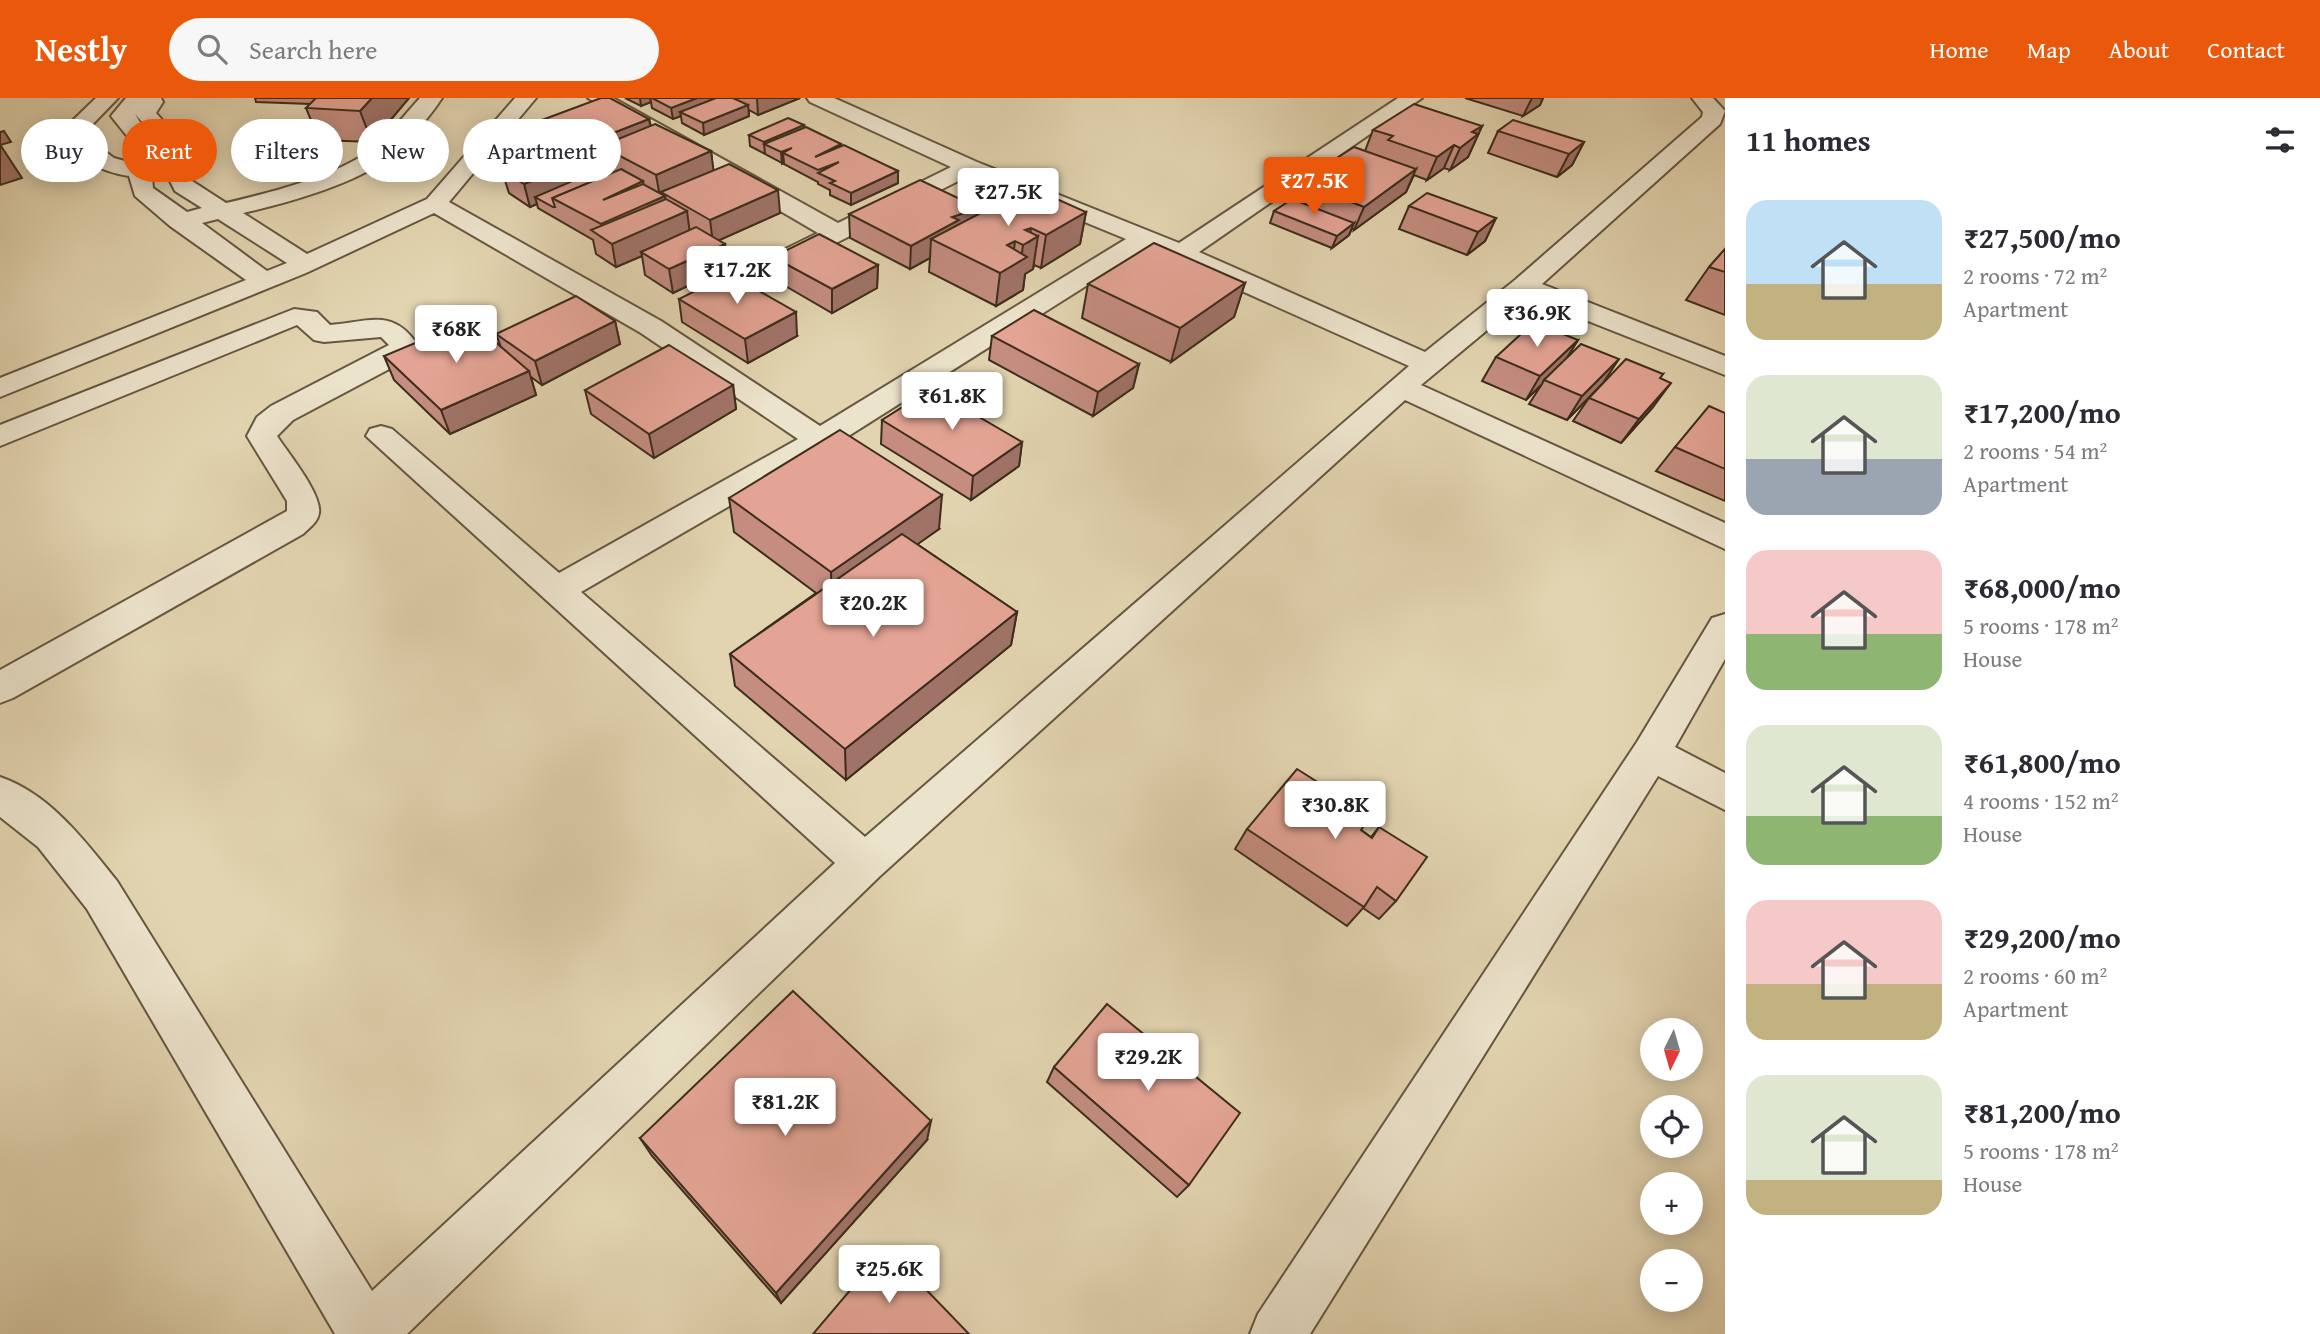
<!DOCTYPE html>
<html lang="en">
<head>
<meta charset="utf-8">
<style>
  :root { --surface:#fff; --page:#f7f7f7; --text:#2b2b33; --muted:#7c7c81; --accent:#ea580c }
  body { margin:0; font-family:"Gentium Book Plus",serif; background:var(--page); color:var(--text); height:100vh; display:flex; flex-direction:column; font-size:26px; white-space:nowrap }
  * { box-sizing:border-box; margin:0 }
  p { font-size:23px; color:var(--muted) }
  .icon { flex:none; width:38px; height:38px; fill:none; stroke:currentColor; stroke-width:2; stroke-linecap:round; stroke-linejoin:round }
  .map { position:relative; flex:1; overflow:hidden }
  .sheet { display:flex; flex-direction:column; background:var(--surface); width:595px }
  .sheet>* { flex:none }
  .hud { position:absolute; left:21px; top:21px; width:665px; height:63px; display:flex; gap:14px }
  .needle { width:46px; rotate:185deg }
  .tools { position:absolute; left:1640px; top:920px; display:grid; gap:14px }
  .tools a { display:grid; place-items:center; width:63px; height:63px; border-radius:50%; background:var(--surface); box-shadow:0 4px 18px #0003; font-size:35px }
  .price { position:absolute; translate:-50% -60px; padding:0 16px; border-radius:7px; background:#fff; color:#222; font-size:23px; line-height:46px; filter:drop-shadow(0 2px 4px #0008) }
  .price::after { content:''; position:absolute; left:50%; top:42px; width:21px; height:16px; margin-left:-10px; background:inherit; clip-path:polygon(0 0,100% 0,50% 100%) }
  .price.selected { background:var(--accent); color:#fff }
  ul { padding:0; list-style:none }
  li { display:flex; align-items:center; gap:21px; height:175px; padding:0 21px }
  li span { display:grid; place-items:center; flex:none; width:196px; height:140px; border-radius:21px; color:#555 }
  li>.icon { margin-inline-start:auto }
  span .icon { width:84px; height:84px; fill:#fffc; stroke-width:1 }
  li b { font-size:30px }
  h2 { display:flex; justify-content:space-between; align-items:center; height:84px; padding:0 21px; font-size:30px }
  .pill { padding:0 24px; border-radius:32px; background:var(--surface); box-shadow:0 4px 18px #0003; font-size:24px; line-height:63px }
  .pill.selected { background:var(--accent); color:#fff }
  header { display:flex; align-items:center; gap:42px; box-sizing:border-box; height:98px; padding:0 35px; background:var(--accent); color:#fff }
  header strong { font-size:33px }
  nav { display:flex; gap:38px; margin-inline-start:auto; font-size:24px }
  .search { width:490px; height:63px; background:var(--page); display:flex; align-items:center; gap:18px; box-sizing:border-box; padding:0 24px; border-radius:38px; color:var(--muted); font-size:26px }
  main { display:flex; flex:1; min-height:0 }
  .map>svg:first-child { display:block }
</style>
</head>
<body>
<header>
<strong>Nestly</strong>
<div class="search"><svg class="icon" aria-label="search" viewBox="0 0 24 24"><circle cx="10" cy="10" r="6"/><path d="M15 15l6 6"/></svg>Search here</div>
<nav><a>Home</a><a>Map</a><a>About</a><a>Contact</a></nav>
</header>
<main>
<div class="map">
<svg width="1725" height="1236" viewBox="0 0 1725 1236">
  <rect width="100%" height="100%" fill="#e2d4b0"/>
  <filter id="stains"><feTurbulence type="fractalNoise" baseFrequency=".00286" numOctaves="4"/><feColorMatrix values="0 0 0 0 .2 0 0 0 0 .09 0 0 0 0 .02 0 0 0 .5 -.17"/></filter>
  <radialGradient id="worn" r=".72"><stop offset=".6" stop-color="#630" stop-opacity="0"/><stop offset="1" stop-color="#630" stop-opacity=".3"/></radialGradient>
  <g fill="none" stroke-linecap="round" stroke-linejoin="round">
    <defs>
      <g id="minor">
        <path d="M 96,0 L 118,0 L 88,31 L 90,42 L 114,60 L 132,65 L 131,43 L 111,18 L 126,0 L 161,0 L 163,4 L 156,15 L 186,49 L 192,83 L 226,105 C 269,95 337,78 372,51 C 390,37 405,16 420,0 L 442,0 C 429,20 407,45 388,60 C 356,86 283,106 243,115 L 307,156 L 427,101 L 515,0 L 536,0 L 449,104 L 661,223 L 820,328 L 1126,141 L 970,77 L 704,212 L 686,212 L 682,206 L 686,200 L 818,135 L 588,0 L 613,0 L 838,125 L 951,69 L 810,4 L 807,0 L 834,0 L 977,64 L 1179,145 L 1398,0 L 1422,0 L 1199,154 L 1425,254 L 1515,182 L 1702,19 L 1703,14 L 1692,0 L 1713,0 L 1725,13 L 1720,26 L 1542,186 L 1725,258 L 1725,277 L 1527,199 L 1421,287 L 1725,425 L 1725,451 L 1405,302 L 880,778 L 407,1236 L 335,1236 L 87,811 L 38,749 L 0,719 L 0,679 C 50,696 85,743 117,783 L 372,1193 L 835,765 L 366,338 L 370,331 L 381,328 L 392,331 L 559,475 L 798,341 L 641,235 L 434,115 L 306,175 L 0,299 L 0,280 L 246,182 L 170,128 L 135,98 L 129,78 C 103,74 66,60 66,29 ZM 135,16 L 162,46 L 166,65 L 154,65 L 155,49 ZM 167,77 L 175,93 L 202,110 L 187,114 L 153,90 L 152,79 ZM 218,121 L 287,165 L 267,173 L 202,125 ZM 1146,150 L 1409,268 L 865,739 L 581,494 L 831,349 Z"/>
        <path d="M 294,211 L 317,214 L 330,227 C 369,224 392,210 417,246 L 410,260 L 293,322 L 277,338 C 288,355 322,396 319,415 C 318,424 309,430 303,436 L 13,600 L 0,605 L 0,572 L 287,413 L 287,403 L 247,338 L 257,319 L 271,308 L 389,247 L 381,239 L 324,244 L 314,242 L 297,227 L 0,348 L 0,327 Z"/>
        <polygon points="1725,516 1725,561 1675,649 1725,675 1725,712 1658,678 1310,1236 1250,1236 1258,1216 1637,644 1712,520"/>
      </g>
    </defs>
    <use href="#minor" stroke="#665740" stroke-width="4"/>
    <use href="#minor" fill="#ece3cc" fill-rule="evenodd"/>
  </g>
  <g fill="#c48d80" stroke="#3d2d1b" stroke-width="2" fill-rule="evenodd">
    <polygon points="255,0 409,0 372,44 319,42 306,10 310,6 256,4"/>
    <polygon points="625,0 800,0 758,17 749,12 749,18 704,37 682,25 681,18 673,21 652,10 651,4 641,8"/>
    <polygon points="1465,0 1543,0 1540,7 1523,18"/>
    <path d="M 649,21 L 651,28 L 711,53 L 713,72 L 780,115 L 719,142 L 727,169 L 673,195 L 645,177 L 642,158 L 616,169 L 596,156 L 593,142 L 538,110 L 537,106 L 530,109 L 509,95 L 502,73 L 559,51 L 547,44 L 542,22 ZM 604,62 L 605,70 L 613,75 L 607,77 L 594,74 L 592,67 Z"/>
    <polygon points="1482,28 1468,59 1450,72 1444,70 1427,82 1414,77 1406,94 1354,132 1352,130 1349,137 1332,150 1270,125 1274,113 1294,102 1300,84 1365,53 1373,32"/>
    <polygon points="804,30 841,46 841,48 898,73 898,85 851,107 830,97 830,92 818,86 818,84 750,48 749,37"/>
    <polygon points="1498,33 1584,44 1572,67 1557,79 1488,55"/>
    <polygon points="1409,108 1496,120 1485,143 1467,157 1399,131"/>
    <polygon points="1086,114 1080,146 1041,170 1034,167 1033,171 1025,176 1023,192 996,208 929,174 930,160 910,171 850,140 849,116 979,116"/>
    <polygon points="1725,151 1725,217 1686,202 1709,169"/>
    <polygon points="773,159 878,167 877,190 832,215 775,182"/>
    <polygon points="1245,185 1234,219 1171,264 1082,220 1088,186"/>
    <polygon points="679,201 797,238 748,265 682,224"/>
    <polygon points="615,223 620,246 542,287 531,279 536,297 450,336 394,282 384,258 500,247 496,236"/>
    <polygon points="992,238 1139,266 1133,290 1093,318 989,262"/>
    <polygon points="1578,242 1566,261 1603,285 1567,322 1529,306 1542,286 1526,302 1482,283 1496,259"/>
    <polygon points="1663,276 1660,280 1653,309 1621,345 1573,323 1589,300"/>
    <polygon points="733,287 736,311 654,360 591,316 585,292"/>
    <polygon points="1725,315 1725,403 1656,373 1675,349"/>
    <polygon points="882,322 1022,344 1019,368 971,402 881,346"/>
    <polygon points="729,400 939,431 917,446 1017,514 1011,547 846,682 735,588 730,556 816,495 734,434"/>
    <polygon points="1379,729 1396,803 1379,821 1363,810 1347,828 1235,751 1247,731 1361,732 1371,739"/>
    <polygon points="1054,969 1189,1087 1177,1099 1047,984"/>
    <polygon points="640,1040 927,1042 781,1205 652,1058"/>
  </g>
  <g fill="#a07368" stroke="#3d2d1b" stroke-width="2">
    <polygon points="372,0 409,0 372,44 360,13"/>
    <polygon points="640,0 650,0 651,4 641,8"/>
    <polygon points="697,0 722,0 680,14 681,18 673,21 671,10"/>
    <polygon points="757,0 800,0 758,17"/>
    <polygon points="1532,0 1543,0 1540,7 1523,18"/>
    <polygon points="748,7 749,18 704,37 703,25"/>
    <polygon points="649,21 653,43 601,48 604,62 592,67 595,83 535,99 537,106 530,109 524,86 588,61 585,46"/>
    <polygon points="804,27 804,39 764,46 765,56 764,44"/>
    <polygon points="1482,28 1468,59 1450,72 1460,50 1472,34"/>
    <polygon points="4,33 11,44 0,47 0,34"/>
    <polygon points="1584,44 1572,67 1557,79 1569,56"/>
    <polygon points="1454,47 1444,70 1427,82 1437,59"/>
    <polygon points="0,48 1,48 22,80 0,87"/>
    <polygon points="792,50 783,55 784,65 782,66 781,54"/>
    <polygon points="711,53 714,76 661,94 662,98 660,99 656,77"/>
    <polygon points="1416,71 1406,94 1354,132 1364,109"/>
    <polygon points="898,73 898,85 851,107 851,95"/>
    <polygon points="643,83 647,106 665,98 669,121 687,113 690,136 641,154 642,158 616,169 612,146 604,140 601,126 603,102"/>
    <polygon points="778,92 780,115 713,145 710,122"/>
    <polygon points="979,110 977,133 931,141 930,160 910,171 911,148 952,119"/>
    <polygon points="1086,114 1080,146 1041,170 1046,137"/>
    <polygon points="1496,120 1485,143 1467,157 1478,134"/>
    <polygon points="1354,125 1349,137 1332,150 1337,138"/>
    <polygon points="1031,130 1029,144 1038,138 1033,171 1025,176 1023,192 996,208 1000,175 1007,147 1015,143 1012,168 1021,162 1025,132"/>
    <polygon points="725,146 727,169 673,195 669,171"/>
    <polygon points="878,167 877,190 832,215 832,191"/>
    <polygon points="1245,185 1234,219 1171,264 1180,230"/>
    <polygon points="796,214 797,238 748,265 745,241"/>
    <polygon points="615,223 620,246 542,287 535,263"/>
    <polygon points="1578,242 1563,266 1544,282 1542,286 1526,302 1540,278"/>
    <polygon points="1619,261 1603,285 1567,322 1582,298"/>
    <polygon points="1139,266 1133,290 1093,318 1098,294"/>
    <polygon points="529,273 536,297 450,336 441,312"/>
    <polygon points="1671,285 1653,309 1621,345 1639,321"/>
    <polygon points="733,287 736,311 654,360 649,336"/>
    <polygon points="1022,344 1019,368 971,402 973,378"/>
    <polygon points="942,397 939,431 832,507 831,474"/>
    <polygon points="1017,514 1011,547 846,682 845,651"/>
    <polygon points="931,1023 927,1042 781,1205 776,1195"/>
  </g>
  <g fill="#e4a495" stroke="#3d2d1b" stroke-width="2">
    <polygon points="316,0 372,0 360,13 306,10"/>
    <polygon points="601,0 610,0 649,21 585,46 542,22"/>
    <polygon points="652,0 697,0 671,10"/>
    <polygon points="716,0 733,0 748,7 703,25 680,14"/>
    <polygon points="1414,6 1482,28 1472,34 1478,36 1460,50 1454,47 1437,59 1388,42 1393,38 1373,32"/>
    <polygon points="788,20 804,27 764,44 749,37"/>
    <polygon points="1513,22 1584,44 1569,56 1498,33"/>
    <polygon points="655,26 711,53 656,77 601,48"/>
    <polygon points="806,29 841,46 815,59 844,47 898,73 851,95 830,85 835,83 818,75 839,64 818,72 783,55 792,50 781,54 764,46"/>
    <polygon points="568,48 591,60 524,86 502,73"/>
    <polygon points="1354,49 1416,71 1364,109 1300,84"/>
    <polygon points="729,66 778,92 710,122 661,94"/>
    <polygon points="621,71 643,83 603,102 643,86 665,98 601,126 552,100"/>
    <polygon points="598,72 607,77 552,100 555,109 553,109 535,99"/>
    <polygon points="920,82 979,110 952,119 959,122 911,148 849,116"/>
    <polygon points="1030,89 1086,114 1046,137 1031,130 1025,132 1038,138 1023,147 1015,143 1007,147 1027,159 1000,175 931,141"/>
    <polygon points="1427,95 1496,120 1478,134 1409,108"/>
    <polygon points="666,101 687,113 612,146 591,132"/>
    <polygon points="1292,101 1354,125 1337,138 1274,113"/>
    <polygon points="696,129 725,146 669,171 641,154"/>
    <polygon points="819,136 878,167 832,191 773,159"/>
    <polygon points="1154,145 1245,185 1180,230 1088,186"/>
    <polygon points="1725,151 1725,174 1709,169"/>
    <polygon points="729,176 796,214 745,241 679,201"/>
    <polygon points="576,198 615,223 535,263 496,236"/>
    <polygon points="1034,212 1139,266 1098,294 992,238"/>
    <polygon points="470,222 529,273 441,312 384,258"/>
    <polygon points="1534,224 1578,242 1540,278 1496,259"/>
    <polygon points="1581,246 1619,261 1582,298 1544,282"/>
    <polygon points="669,247 733,287 649,336 585,292"/>
    <polygon points="1626,261 1663,276 1660,280 1671,285 1639,321 1589,300"/>
    <polygon points="931,291 1022,344 973,378 882,322"/>
    <polygon points="1709,308 1725,315 1725,371 1675,349"/>
    <polygon points="840,332 942,397 831,474 729,400"/>
    <polygon points="902,436 1017,514 845,651 730,556"/>
    <polygon points="1297,671 1371,718 1361,732 1372,740 1379,729 1427,759 1396,803 1377,789 1364,809 1247,731"/>
    <polygon points="793,893 931,1023 776,1195 640,1040"/>
    <polygon points="1107,906 1240,1015 1189,1087 1054,969"/>
    <polygon points="886,1150 969,1236 813,1236"/>
  </g>
  <rect width="100%" height="100%" filter="url(#stains)"/>
  <rect width="100%" height="100%" fill="url(#worn)"/>
</svg>
<div class="tools">
<a><svg class="needle" viewBox="-14 -14 28 28"><path d="M0-13l5 13h-10z" fill="#e53935"/><path d="M0 13l5-13h-10z" fill="#7c7c81"/></svg></a>
<a><svg class="icon" aria-label="locate" viewBox="0 0 24 24"><circle cx="12" cy="12" r="6"/><path d="M12 2v4M12 18v4M2 12h4M18 12h4"/></svg></a>
<a>+</a>
<a>−</a>
</div>
<b class="price selected" style="left:1314px;top:119px">₹27.5K</b>
<b class="price" style="left:1008px;top:130px">₹27.5K</b>
<b class="price" style="left:737px;top:208px">₹17.2K</b>
<b class="price" style="left:1537px;top:251px">₹36.9K</b>
<b class="price" style="left:456px;top:267px">₹68K</b>
<b class="price" style="left:952px;top:334px">₹61.8K</b>
<b class="price" style="left:873px;top:541px">₹20.2K</b>
<b class="price" style="left:1335px;top:743px">₹30.8K</b>
<b class="price" style="left:1148px;top:995px">₹29.2K</b>
<b class="price" style="left:785px;top:1040px">₹81.2K</b>
<b class="price" style="left:889px;top:1207px">₹25.6K</b>
<div class="hud">
<a class="pill">Buy</a>
<a class="pill selected">Rent</a>
<a class="pill">Filters</a>
<a class="pill">New</a>
<a class="pill">Apartment</a>
</div>
</div>
<section class="sheet">
<h2>11 homes<svg class="icon" aria-label="filters" viewBox="0 0 24 24"><path d="M4 7h16M4 17h16"/><circle cx="9" cy="7" r="2"/><circle cx="15" cy="17" r="2"/></svg></h2>
<ul>
<li><span style="background:linear-gradient(#bfe0f5 60%,#c2b280 0)"><svg class="icon" aria-label="home" viewBox="0 0 24 24"><path d="M3 11l9-7 9 7M6 9v11h12V9"/></svg></span><div><b>₹27,500/mo</b><p>2 rooms · 72 m²</p><p>Apartment</p></div></li>
<li><span style="background:linear-gradient(#dfe7d0 60%,#9aa5b1 0)"><svg class="icon" aria-label="home" viewBox="0 0 24 24"><path d="M3 11l9-7 9 7M6 9v11h12V9"/></svg></span><div><b>₹17,200/mo</b><p>2 rooms · 54 m²</p><p>Apartment</p></div></li>
<li><span style="background:linear-gradient(#f6c9c9 60%,#8fb573 0)"><svg class="icon" aria-label="home" viewBox="0 0 24 24"><path d="M3 11l9-7 9 7M6 9v11h12V9"/></svg></span><div><b>₹68,000/mo</b><p>5 rooms · 178 m²</p><p>House</p></div></li>
<li><span style="background:linear-gradient(#dfe7d0 65%,#8fb573 0)"><svg class="icon" aria-label="home" viewBox="0 0 24 24"><path d="M3 11l9-7 9 7M6 9v11h12V9"/></svg></span><div><b>₹61,800/mo</b><p>4 rooms · 152 m²</p><p>House</p></div></li>
<li><span style="background:linear-gradient(#f6c9c9 60%,#c2b280 0)"><svg class="icon" aria-label="home" viewBox="0 0 24 24"><path d="M3 11l9-7 9 7M6 9v11h12V9"/></svg></span><div><b>₹29,200/mo</b><p>2 rooms · 60 m²</p><p>Apartment</p></div></li>
<li><span style="background:linear-gradient(#dfe7d0 75%,#c2b280 0)"><svg class="icon" aria-label="home" viewBox="0 0 24 24"><path d="M3 11l9-7 9 7M6 9v11h12V9"/></svg></span><div><b>₹81,200/mo</b><p>5 rooms · 178 m²</p><p>House</p></div></li>
</ul>
</section>
</main>
</body>
</html>
